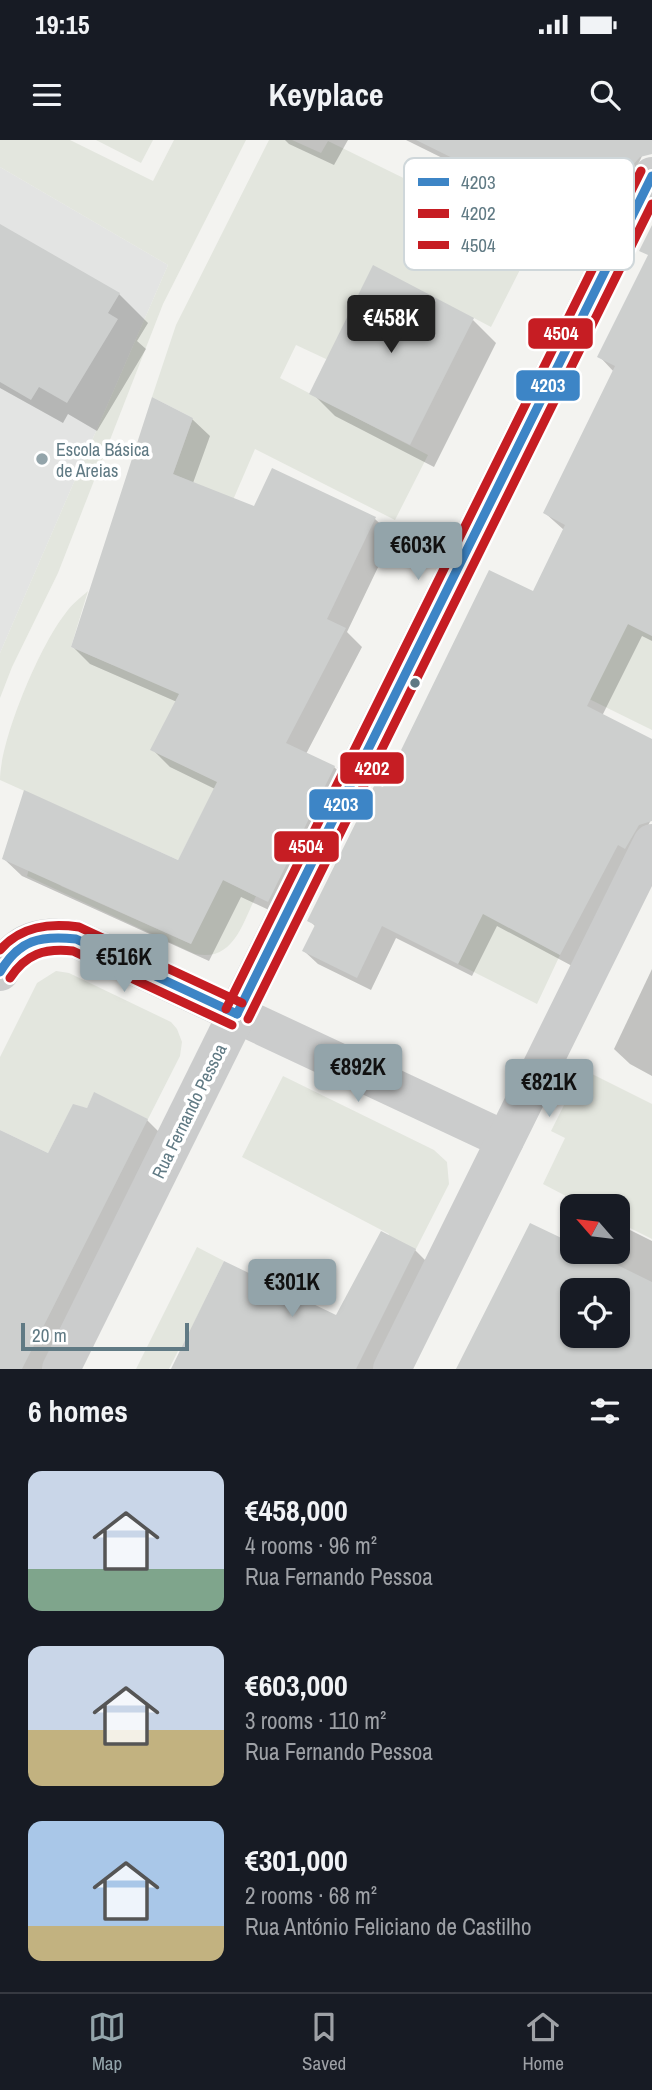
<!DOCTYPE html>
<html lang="en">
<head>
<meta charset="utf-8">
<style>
  :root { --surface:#171b24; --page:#242831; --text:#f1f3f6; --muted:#9ea1a6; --line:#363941; --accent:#93a4aa }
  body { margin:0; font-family:"Archivo Narrow",sans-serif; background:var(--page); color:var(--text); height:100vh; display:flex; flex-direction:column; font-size:26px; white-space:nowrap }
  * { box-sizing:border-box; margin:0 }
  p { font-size:23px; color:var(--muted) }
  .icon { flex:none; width:38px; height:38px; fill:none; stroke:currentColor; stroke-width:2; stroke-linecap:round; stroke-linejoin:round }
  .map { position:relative; height:1229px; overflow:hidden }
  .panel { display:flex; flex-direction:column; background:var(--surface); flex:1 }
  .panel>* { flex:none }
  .needle { width:46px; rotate:298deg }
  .tools { position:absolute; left:560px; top:1054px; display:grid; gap:14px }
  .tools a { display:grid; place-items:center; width:70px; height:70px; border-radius:14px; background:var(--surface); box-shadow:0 2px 5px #0004; font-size:35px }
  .scale { position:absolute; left:21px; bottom:18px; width:168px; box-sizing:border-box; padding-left:7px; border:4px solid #607a84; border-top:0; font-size:19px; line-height:24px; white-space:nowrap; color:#607a84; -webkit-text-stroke:5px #fff; paint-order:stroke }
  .price { position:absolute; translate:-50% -60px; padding:0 16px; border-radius:7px; background:var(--accent); color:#111; font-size:23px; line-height:46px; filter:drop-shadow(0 2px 4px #0008) }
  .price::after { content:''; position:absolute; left:50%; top:42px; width:21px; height:16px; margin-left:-10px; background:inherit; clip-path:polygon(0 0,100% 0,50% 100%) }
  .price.current { background:#222; color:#fff }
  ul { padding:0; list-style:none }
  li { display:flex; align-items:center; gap:21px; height:175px; padding:0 28px }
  li span { display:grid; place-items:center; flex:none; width:196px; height:140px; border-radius:14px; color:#555 }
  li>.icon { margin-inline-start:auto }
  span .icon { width:84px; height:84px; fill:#fffc; stroke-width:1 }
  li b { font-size:30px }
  h2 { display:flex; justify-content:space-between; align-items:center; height:84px; padding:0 28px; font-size:30px }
  .status { display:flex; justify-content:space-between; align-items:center; height:49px; padding:0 35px; background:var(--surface); direction:ltr }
  .status svg { height:19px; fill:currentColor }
  header { display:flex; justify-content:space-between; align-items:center; height:91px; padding:0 28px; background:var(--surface); font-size:32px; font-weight:700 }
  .menu { display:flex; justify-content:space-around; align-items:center; height:98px; border-top:2px solid var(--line); background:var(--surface); font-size:19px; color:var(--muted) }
  .menu a { display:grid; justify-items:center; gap:4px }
  .menu .current { color:var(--accent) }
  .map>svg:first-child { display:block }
</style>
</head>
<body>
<div class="status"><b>19:15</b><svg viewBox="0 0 49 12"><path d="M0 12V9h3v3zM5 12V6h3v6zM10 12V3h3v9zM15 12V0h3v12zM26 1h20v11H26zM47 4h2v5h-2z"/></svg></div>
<header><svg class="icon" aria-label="menu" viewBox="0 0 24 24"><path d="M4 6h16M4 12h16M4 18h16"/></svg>Keyplace<svg class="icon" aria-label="search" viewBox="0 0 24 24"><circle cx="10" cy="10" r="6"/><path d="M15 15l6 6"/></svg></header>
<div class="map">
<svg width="652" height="1229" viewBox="0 0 652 1229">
  <rect width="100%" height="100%" fill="#f3f3f0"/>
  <polygon fill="#e3e4e3" points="0,27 168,125 0,513"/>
  <g fill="#e3e6de">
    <polygon points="0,0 70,0 153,41 174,0 246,0 163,164 58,433 12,527 0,558 0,513 168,125 0,27"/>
    <polygon points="96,0 153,0 141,23"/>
    <polygon points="269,0 292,0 321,13 328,1 534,102 491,187 474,178 326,219 296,205 280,238 428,315 395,380 255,309 233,360 173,334 193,278 152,257 176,185"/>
    <path d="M 88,451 L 71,507 L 113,525 L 212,489 L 151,610 L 218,642 L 178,720 L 0,640 C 0,600 40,505 65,474 C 71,465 80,458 88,451 Z"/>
    <polygon points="628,484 652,496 652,590 579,554"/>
    <path d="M 36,705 L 61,746 L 191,804 L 223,740 L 256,756 C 242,785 233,822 195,814 L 27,736 Z"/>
    <polygon points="446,723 524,795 560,815 537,864 458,824 474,792 425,767"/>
    <polygon points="56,831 69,833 171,882 177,889 182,902 180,916 148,979 94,953 87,968 73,965 48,1013 0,990 0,917 37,843"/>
    <polygon points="582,929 652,964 652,1099 618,1082 618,1066 585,1066 543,1044 565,998 551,991"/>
    <polygon points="283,936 434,1010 447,1022 449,1044 387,1166 360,1153 389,1094 242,1017"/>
    <polygon points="197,1107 224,1121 192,1187 227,1229 180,1207 169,1229 136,1229"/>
  </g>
  <g fill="#0003" fill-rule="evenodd">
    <polygon points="285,0 348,0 334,25 289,4"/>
    <polygon points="406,0 650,0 602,97"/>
    <polygon points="0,86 119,154 148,183 137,201 146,209 97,291 68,274 63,283 0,248"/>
    <polygon points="652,114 652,501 642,496 602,576 652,601 652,678 574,827 497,786 472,836 396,798 371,850 318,824 304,811 316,787 310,781 383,650 533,453 564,390 545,373 614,232 600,217"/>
    <polygon points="473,180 496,203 434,327 335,276 312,253"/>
    <polygon points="192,279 210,296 193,343 255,368 273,331 375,379 393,396 347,492 362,507 306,614 334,627 352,644 286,778 241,757 209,821 22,736 4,719 179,722 215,649 170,627 153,610 177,562 90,524 73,507"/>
    <polygon points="652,829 652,936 630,924 614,909"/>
    <polygon points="147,980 162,995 44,1229 0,1229 0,992 49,1016"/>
    <path d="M 618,1084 L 652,1101 L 652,1229 L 461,1229 L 530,1085 L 572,1105 L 572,1111 L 596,1117 L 599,1111 L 618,1111 ZM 572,1150 L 618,1150 L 618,1195 L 572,1195 Z"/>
    <polygon points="415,1110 428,1123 375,1229 172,1229 337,1178"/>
  </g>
  <g fill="#cdcfce" fill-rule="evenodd">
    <polygon points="416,0 652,0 652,14 640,17 632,26 600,91"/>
    <polygon points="0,84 120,153 108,173 118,179 67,263 39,247 31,260 0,242"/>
    <polygon points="652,85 652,496 628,484 587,566 652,599 652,681 639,685 625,709 618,705 560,815 483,774 458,824 382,786 357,838 302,811 315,785 307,781 375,644 383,647 489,430 533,451 565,385 543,373 615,226 597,217 648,115 639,111"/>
    <polygon points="373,125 474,178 410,305 309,254"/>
    <polygon points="152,257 193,278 173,334 254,366 272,328 376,377 327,479 346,488 286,603 335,626 268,762 223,740 191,804 2,719 24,650 178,720 217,642 150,610 179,554 71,507"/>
    <polygon points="94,952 148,979 22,1229 0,1229 0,990 48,1013 73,964 87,968"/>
    <path d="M 530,1083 L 572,1103 L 572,1111 L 589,1111 L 652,1142 L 652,1229 L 456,1229 ZM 572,1150 L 618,1150 L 618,1195 L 572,1195 Z"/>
    <polygon points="381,1091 416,1109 356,1229 171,1229 224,1121 336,1175"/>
  </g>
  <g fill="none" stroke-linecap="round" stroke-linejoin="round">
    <g stroke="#cbcccc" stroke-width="38">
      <path d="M 0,832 C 17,799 43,794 76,799 L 505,1000"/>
      <polyline points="61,1229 652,36"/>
      <polyline points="392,1229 652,703"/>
    </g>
    <defs>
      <g id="bus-1">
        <path d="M 0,832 C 19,800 40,795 76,799 L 237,874"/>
        <polyline points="237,874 652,36"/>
      </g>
      <g id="bus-2">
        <path d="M 10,838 C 26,814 44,808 73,811 L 232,885"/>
        <polyline points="248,879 652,64"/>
      </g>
      <g id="bus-3">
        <path d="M 0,810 C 21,786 49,783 79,787 L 242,863"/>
        <polyline points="226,869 641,31"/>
      </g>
    </defs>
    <use href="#bus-1" stroke="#fff" stroke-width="14"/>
    <use href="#bus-2" stroke="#fff" stroke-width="14"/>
    <use href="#bus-3" stroke="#fff" stroke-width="14"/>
    <use href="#bus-1" stroke="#3d85c6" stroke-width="9"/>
    <use href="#bus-2" stroke="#c61d23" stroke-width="9"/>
    <use href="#bus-3" stroke="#c61d23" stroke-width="9"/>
  </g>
  <circle fill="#93a4aa" stroke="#fff" stroke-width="2.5" cx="42" cy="319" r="7"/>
  <circle fill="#607a84" stroke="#fff" stroke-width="2.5" cx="415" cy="543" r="6"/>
  <g text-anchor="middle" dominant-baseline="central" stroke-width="7" stroke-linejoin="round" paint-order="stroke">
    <g font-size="18" fill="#607a84" stroke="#fff" text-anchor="start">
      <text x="56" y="309">Escola Básica<tspan x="56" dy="21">de Areias</tspan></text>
    </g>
    <g font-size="18" fill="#607a84" stroke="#fff">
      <text transform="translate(189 971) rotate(-64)">Rua Fernando Pessoa</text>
    </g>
  </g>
  <rect x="404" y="18" width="230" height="112" rx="10" fill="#fff" stroke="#cfd7da" stroke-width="2"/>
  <rect x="418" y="38" width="31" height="8" fill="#3d85c6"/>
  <rect x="418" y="69" width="31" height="9" fill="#c61d23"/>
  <rect x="418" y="101" width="31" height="8" fill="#c61d23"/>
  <g font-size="19" fill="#607a84">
    <text x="461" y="49">4203</text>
    <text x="461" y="80">4202</text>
    <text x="461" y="112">4504</text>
  </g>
  <g stroke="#fff" stroke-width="2.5">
    <rect x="527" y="177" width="67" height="33" rx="7" fill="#c61d23"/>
    <rect x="515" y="229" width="66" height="33" rx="7" fill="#3d85c6"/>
    <rect x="339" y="611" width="66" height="34" rx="7" fill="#c61d23"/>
    <rect x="308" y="648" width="66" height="33" rx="7" fill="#3d85c6"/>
    <rect x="273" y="690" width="67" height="33" rx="7" fill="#c61d23"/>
  </g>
  <g font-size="19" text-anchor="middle" font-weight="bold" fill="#fff">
    <text x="561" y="200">4504</text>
    <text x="548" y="252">4203</text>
    <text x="372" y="635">4202</text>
    <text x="341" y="671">4203</text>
    <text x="306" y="713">4504</text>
  </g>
</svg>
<div class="tools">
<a><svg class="needle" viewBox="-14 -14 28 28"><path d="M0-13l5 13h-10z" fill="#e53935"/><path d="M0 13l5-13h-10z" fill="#9ea1a6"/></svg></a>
<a><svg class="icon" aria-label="locate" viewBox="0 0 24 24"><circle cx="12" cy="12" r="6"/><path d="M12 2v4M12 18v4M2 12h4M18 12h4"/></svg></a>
</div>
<div class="scale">20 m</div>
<b class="price current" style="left:391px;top:215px">€458K</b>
<b class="price" style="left:418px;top:442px">€603K</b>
<b class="price" style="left:124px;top:854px">€516K</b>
<b class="price" style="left:358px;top:964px">€892K</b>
<b class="price" style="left:549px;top:979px">€821K</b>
<b class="price" style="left:292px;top:1179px">€301K</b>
</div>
<section class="panel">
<h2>6 homes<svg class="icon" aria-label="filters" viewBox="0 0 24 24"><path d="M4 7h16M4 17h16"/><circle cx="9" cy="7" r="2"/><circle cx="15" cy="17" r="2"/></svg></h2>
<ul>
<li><span style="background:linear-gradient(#c9d6e8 70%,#7fa58c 0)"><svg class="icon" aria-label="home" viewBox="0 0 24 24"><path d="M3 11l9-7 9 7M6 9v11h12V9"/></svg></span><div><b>€458,000</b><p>4 rooms · 96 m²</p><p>Rua Fernando Pessoa</p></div></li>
<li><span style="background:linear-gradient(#c9d6e8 60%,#c2b280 0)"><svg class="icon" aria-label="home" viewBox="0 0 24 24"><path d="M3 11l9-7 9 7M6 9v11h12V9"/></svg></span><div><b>€603,000</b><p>3 rooms · 110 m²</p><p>Rua Fernando Pessoa</p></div></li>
<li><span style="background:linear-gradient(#a9c7e8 75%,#c2b280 0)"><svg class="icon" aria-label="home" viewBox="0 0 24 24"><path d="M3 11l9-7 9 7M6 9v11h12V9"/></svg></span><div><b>€301,000</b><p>2 rooms · 68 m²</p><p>Rua António Feliciano de Castilho</p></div></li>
</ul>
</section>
<nav class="menu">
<a class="current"><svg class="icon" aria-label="map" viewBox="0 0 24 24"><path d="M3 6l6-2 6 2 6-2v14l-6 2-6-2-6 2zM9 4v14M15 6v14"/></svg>Map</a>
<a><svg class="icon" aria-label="saved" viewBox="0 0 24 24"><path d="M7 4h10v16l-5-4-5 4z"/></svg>Saved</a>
<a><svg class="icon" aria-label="home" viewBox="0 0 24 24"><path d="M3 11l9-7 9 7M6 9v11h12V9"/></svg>Home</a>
</nav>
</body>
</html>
